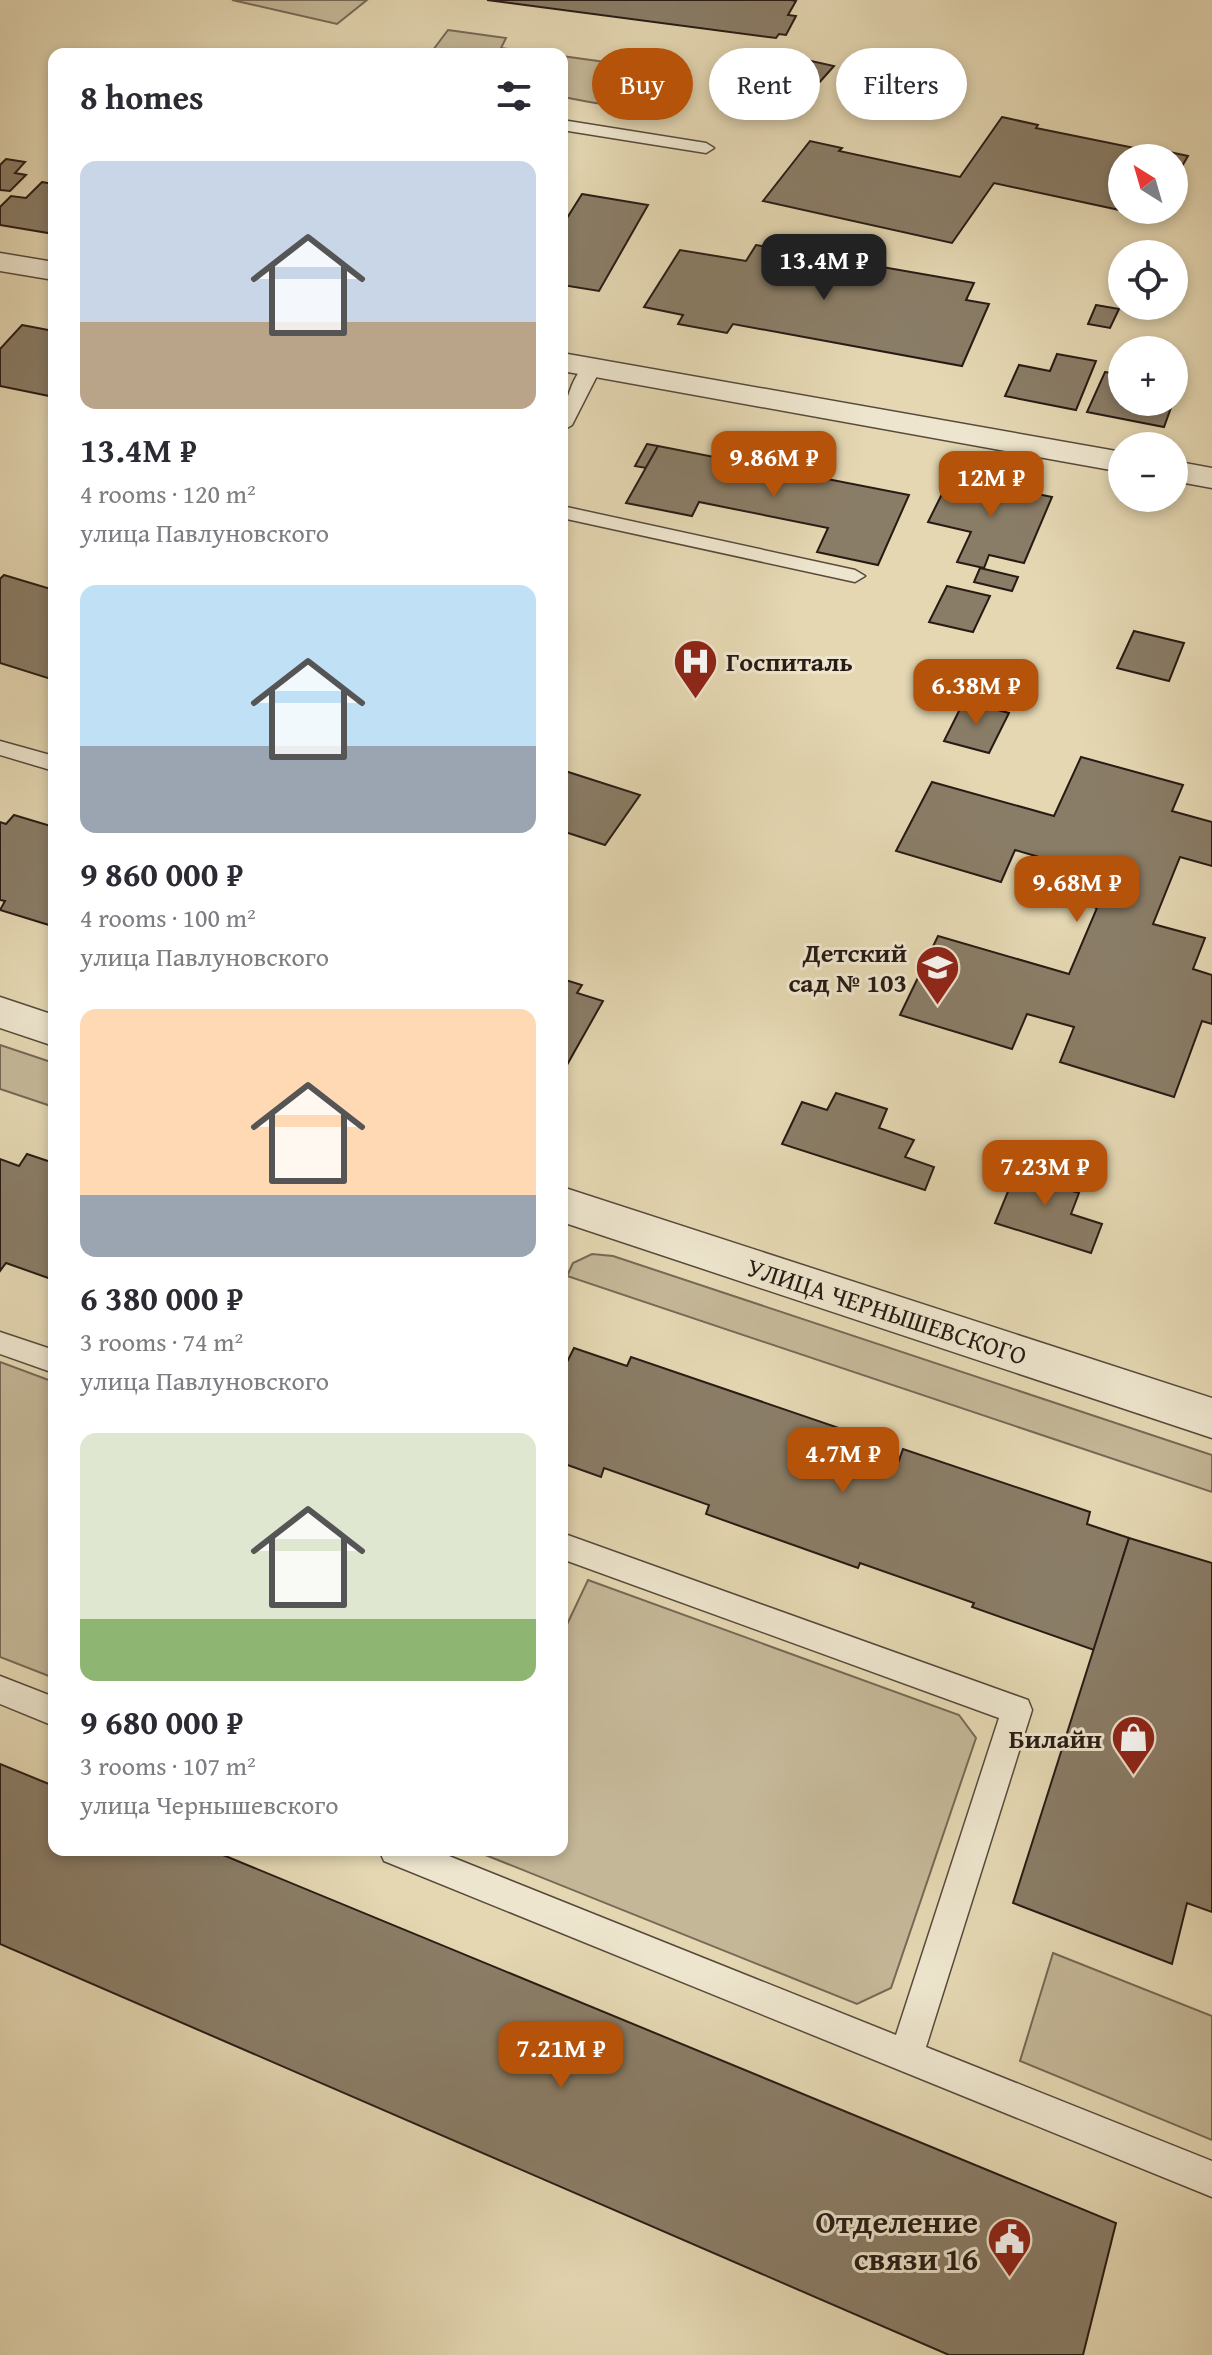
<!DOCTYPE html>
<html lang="en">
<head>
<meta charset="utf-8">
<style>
  :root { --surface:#fff; --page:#f2f2f3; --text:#2b2b33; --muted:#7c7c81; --accent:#b45309 }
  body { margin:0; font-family:"Gentium Book Plus",serif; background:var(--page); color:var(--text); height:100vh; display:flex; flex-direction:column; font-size:30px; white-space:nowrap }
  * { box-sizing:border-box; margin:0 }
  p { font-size:26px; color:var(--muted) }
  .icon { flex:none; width:44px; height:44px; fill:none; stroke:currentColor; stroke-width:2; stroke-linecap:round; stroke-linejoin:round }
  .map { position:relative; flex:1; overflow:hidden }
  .details { position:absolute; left:48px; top:48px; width:520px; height:1808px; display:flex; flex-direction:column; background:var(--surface); border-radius:16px; box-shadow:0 4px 12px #0003 }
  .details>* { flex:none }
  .guide { position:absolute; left:592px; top:48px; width:500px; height:72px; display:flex; gap:16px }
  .needle { width:52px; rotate:323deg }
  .buttons { position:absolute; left:1108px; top:144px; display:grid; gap:16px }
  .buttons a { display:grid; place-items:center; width:80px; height:80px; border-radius:50%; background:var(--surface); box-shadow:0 4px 12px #0003; font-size:40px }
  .price { position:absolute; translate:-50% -68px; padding:0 18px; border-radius:16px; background:var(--accent); color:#fff; font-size:26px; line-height:52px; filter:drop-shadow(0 2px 4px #0008) }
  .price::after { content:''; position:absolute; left:50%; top:48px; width:24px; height:18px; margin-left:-12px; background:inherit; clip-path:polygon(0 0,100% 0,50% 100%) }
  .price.on { background:#222; color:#fff }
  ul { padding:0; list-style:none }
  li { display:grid; align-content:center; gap:16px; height:424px; padding:0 32px }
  li span { display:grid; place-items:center; height:248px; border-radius:16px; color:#555 }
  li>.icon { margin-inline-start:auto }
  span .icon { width:144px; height:144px; fill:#fffc; stroke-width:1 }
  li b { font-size:34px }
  h2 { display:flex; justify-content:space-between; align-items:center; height:96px; padding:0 32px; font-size:34px }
  .chip { padding:0 28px; border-radius:36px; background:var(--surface); box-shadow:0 4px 12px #0003; font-size:28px; line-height:72px }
  .chip.on { background:var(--accent); color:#fff }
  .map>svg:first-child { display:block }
</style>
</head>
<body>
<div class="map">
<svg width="1212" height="2355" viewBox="0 0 1212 2355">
  <rect width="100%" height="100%" fill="#e4d7b2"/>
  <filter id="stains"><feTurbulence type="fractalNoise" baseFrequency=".0025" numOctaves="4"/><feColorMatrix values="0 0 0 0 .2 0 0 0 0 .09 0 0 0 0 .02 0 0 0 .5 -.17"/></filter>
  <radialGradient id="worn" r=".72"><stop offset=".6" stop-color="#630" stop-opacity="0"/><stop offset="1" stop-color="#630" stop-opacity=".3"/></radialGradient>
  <g fill="#c4b797" stroke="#766956" stroke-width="2">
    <polygon points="232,0 367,0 337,24"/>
    <polygon points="448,30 506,38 501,48 545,54 430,54"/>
    <path d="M 562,56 L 685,73 C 680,81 675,95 668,99 C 644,116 589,101 562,97 Z"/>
    <polygon points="0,1045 54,1063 54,1107 0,1089"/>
    <polygon points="592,1254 613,1256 1212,1455 1212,1492 567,1276 573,1263"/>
    <polygon points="0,1362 54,1382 54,1678 0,1657"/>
    <polygon points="588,1580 959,1715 976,1738 891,1988 857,2004 473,1850 562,1850 562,1635"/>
    <polygon points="1053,1953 1212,2016 1212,2140 1020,2061"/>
  </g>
  <g fill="#8a7d67" stroke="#281b15" stroke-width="2">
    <polygon points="487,0 791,0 796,1 788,15 796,16 786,35 779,34 776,38"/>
    <polygon points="802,59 834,66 810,93 777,85"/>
    <polygon points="863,69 917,79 908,93 854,82"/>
    <polygon points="1002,117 1038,125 1036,128 1154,152 1156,149 1188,156 1174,180 1174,158 1122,158 1122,210 1156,210 1152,217 994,183 952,243 763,201 810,141 842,148 839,151 960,177"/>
    <polygon points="6,159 25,162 15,173 26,175 10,191 0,190 0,165"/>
    <polygon points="42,182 54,184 54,234 0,225 0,207 11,196 26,198"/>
    <polygon points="582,194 648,205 599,291 562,285 562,226"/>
    <polygon points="756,245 974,283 966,300 989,304 962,366 733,324 727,333 678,324 683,315 644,307 680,250 746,261"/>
    <polygon points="1096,305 1119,309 1110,328 1088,324"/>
    <polygon points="22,325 54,331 54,397 0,386 0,349"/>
    <polygon points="1057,354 1096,361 1076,410 1005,396 1019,365 1050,371"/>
    <polygon points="1105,372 1122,375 1122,402 1173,402 1164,427 1087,412"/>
    <polygon points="647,444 658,446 646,468 635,466"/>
    <polygon points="658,446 909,495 878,565 817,552 828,528 699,502 692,516 626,503"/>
    <polygon points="951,476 1052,497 1024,563 989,555 984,568 957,562 971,532 928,522"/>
    <polygon points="980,568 1018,577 1012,591 974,582"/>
    <polygon points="4,575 54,590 54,680 0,663 0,579"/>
    <polygon points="947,586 990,596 973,632 929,622"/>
    <polygon points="1134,631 1184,643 1169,681 1117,668"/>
    <polygon points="964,701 1009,713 989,753 944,741"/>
    <polygon points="1081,757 1183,785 1172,811 1212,822 1212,866 1180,857 1153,924 1205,938 1193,969 1212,975 1212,1024 1202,1021 1174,1097 1060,1062 1074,1027 1027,1014 1012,1049 900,1015 938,936 1069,974 1097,908 1045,893 1059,863 1015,850 1001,882 896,851 932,782 1054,816"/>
    <polygon points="562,770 640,795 605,845 562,831"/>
    <polygon points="14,815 54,827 54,919 49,925 0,910 5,901 0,900 0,822 6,824"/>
    <polygon points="562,979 582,985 577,993 603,1001 563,1072"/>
    <polygon points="836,1093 887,1109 879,1128 914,1140 905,1157 934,1167 925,1190 782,1144 802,1102 827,1110"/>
    <polygon points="27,1154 54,1163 54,1280 6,1263 0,1271 0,1159 19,1166"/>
    <polygon points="1023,1155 1057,1166 1049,1184 1079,1193 1071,1214 1102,1224 1091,1253 995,1223"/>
    <polygon points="574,1348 627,1366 631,1357 842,1429 836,1445 897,1466 903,1449 1090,1512 1087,1524 1129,1538 1094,1650 972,1607 974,1603 860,1563 858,1568 706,1514 709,1505 604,1468 601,1477 562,1463 562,1372"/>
    <polygon points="1129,1538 1212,1563 1212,1912 1187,1903 1172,1964 1013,1903"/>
    <polygon points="0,1764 54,1786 54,1850 211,1850 1116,2223 1083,2355 949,2355 0,1944"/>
  </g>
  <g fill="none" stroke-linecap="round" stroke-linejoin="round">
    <defs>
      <g id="service">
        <polygon points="562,120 706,143 714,148 706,153 562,130"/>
        <path d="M 592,362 L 601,368 L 572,425 L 562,431 C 562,413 572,367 592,362 Z"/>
        <polygon points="562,506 855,570 865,576 855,582 562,518"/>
        <polygon points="0,741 54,756 54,771 0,755"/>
        <polygon points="0,1332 54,1350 54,1373 0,1354"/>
        <polygon points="562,1533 1028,1700 1032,1710 926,2047 1212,2161 1212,2197 384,1861 379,1850 434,1850 896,2035 999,1718 562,1559"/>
        <polygon points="0,1676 54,1697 54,1726 0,1704"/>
      </g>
      <g id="minor">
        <polygon points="0,253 54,262 54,280 0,271"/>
        <polygon points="562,353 1122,452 1122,472 562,371"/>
        <polygon points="1174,461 1212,468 1212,488 1174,481"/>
        <polygon points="0,997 54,1015 54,1046 0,1028"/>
        <polygon points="562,1187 1212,1398 1212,1438 562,1222"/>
      </g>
    </defs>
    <use href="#service" stroke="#574a3c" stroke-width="3"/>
    <use href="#minor" stroke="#574a3c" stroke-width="3"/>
    <use href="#service" fill="#ede5cd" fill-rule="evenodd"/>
    <use href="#minor" fill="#ede5cd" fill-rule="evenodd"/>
  </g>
  <defs>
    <symbol id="hospital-pin" viewBox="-11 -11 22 30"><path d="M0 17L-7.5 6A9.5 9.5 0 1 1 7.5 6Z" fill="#8f2418" stroke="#ede5cd"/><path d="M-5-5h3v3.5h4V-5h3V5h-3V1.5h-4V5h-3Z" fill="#fff"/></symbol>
    <symbol id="school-pin" viewBox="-11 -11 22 30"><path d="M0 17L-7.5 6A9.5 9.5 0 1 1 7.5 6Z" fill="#8f2418" stroke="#ede5cd"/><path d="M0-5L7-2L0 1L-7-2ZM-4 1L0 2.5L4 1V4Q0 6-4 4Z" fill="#fff"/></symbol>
    <symbol id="shop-pin" viewBox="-11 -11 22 30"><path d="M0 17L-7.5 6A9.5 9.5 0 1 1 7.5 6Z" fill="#8f2418" stroke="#ede5cd"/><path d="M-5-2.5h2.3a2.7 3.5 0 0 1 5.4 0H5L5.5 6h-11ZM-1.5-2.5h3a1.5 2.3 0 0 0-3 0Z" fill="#fff"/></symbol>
    <symbol id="civic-pin" viewBox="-11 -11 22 30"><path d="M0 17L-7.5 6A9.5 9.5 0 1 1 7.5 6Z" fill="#8f2418" stroke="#ede5cd"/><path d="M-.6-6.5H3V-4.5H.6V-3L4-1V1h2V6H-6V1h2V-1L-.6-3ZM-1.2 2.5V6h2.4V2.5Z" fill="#fff"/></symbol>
  </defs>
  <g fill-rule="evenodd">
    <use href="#hospital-pin" x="670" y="636" width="51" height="69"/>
    <use href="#school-pin" x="912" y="942" width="51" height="69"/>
    <use href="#shop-pin" x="1108" y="1712" width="51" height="69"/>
    <use href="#civic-pin" x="984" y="2214" width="51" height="69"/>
  </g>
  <g text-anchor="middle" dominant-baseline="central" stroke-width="6" stroke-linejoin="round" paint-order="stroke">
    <g font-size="26" font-weight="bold" fill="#281b15" stroke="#ede5cd" text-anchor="end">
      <text x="726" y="661" text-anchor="start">Госпиталь</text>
      <text x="907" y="952">Детский<tspan x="907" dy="30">сад № 103</tspan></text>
      <text x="1102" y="1738">Билайн</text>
    </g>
    <g font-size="26" fill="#281b15" stroke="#ede5cd">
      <text transform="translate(887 1311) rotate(18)">УЛИЦА ЧЕРНЫШЕВСКОГО</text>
    </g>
    <g font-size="32" font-weight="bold" fill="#281b15" stroke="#ede5cd" text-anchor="end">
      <text x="978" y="2221">Отделение<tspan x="978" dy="37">связи 16</tspan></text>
    </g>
  </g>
  <rect width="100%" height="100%" filter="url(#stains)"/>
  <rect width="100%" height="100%" fill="url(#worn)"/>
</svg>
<div class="buttons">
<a><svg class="needle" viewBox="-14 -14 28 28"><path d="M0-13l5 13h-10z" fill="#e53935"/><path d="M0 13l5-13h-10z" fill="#7c7c81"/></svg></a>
<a><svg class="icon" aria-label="locate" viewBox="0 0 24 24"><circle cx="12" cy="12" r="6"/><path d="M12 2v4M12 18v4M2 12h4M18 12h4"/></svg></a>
<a>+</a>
<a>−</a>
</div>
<b class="price on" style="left:824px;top:302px">13.4M ₽</b>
<b class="price" style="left:774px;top:499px">9.86M ₽</b>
<b class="price" style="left:991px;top:519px">12M ₽</b>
<b class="price" style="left:976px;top:727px">6.38M ₽</b>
<b class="price" style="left:1077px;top:924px">9.68M ₽</b>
<b class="price" style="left:1045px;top:1208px">7.23M ₽</b>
<b class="price" style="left:843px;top:1495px">4.7M ₽</b>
<b class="price" style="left:561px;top:2090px">7.21M ₽</b>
<div class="guide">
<a class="chip on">Buy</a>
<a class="chip">Rent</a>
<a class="chip">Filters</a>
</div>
<section class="details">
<h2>8 homes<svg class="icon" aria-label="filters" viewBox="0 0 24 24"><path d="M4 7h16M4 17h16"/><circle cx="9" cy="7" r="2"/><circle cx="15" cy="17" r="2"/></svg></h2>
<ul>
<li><span style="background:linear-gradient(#c9d6e8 65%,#b9a48a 0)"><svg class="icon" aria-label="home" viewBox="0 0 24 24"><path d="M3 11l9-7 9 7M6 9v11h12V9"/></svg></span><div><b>13.4M ₽</b><p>4 rooms · 120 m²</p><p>улица Павлуновского</p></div></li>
<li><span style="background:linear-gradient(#bfe0f5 65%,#9aa5b1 0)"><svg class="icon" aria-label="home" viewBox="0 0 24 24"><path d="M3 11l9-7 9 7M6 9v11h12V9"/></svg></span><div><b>9 860 000 ₽</b><p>4 rooms · 100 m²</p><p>улица Павлуновского</p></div></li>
<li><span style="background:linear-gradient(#ffd9b3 75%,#9aa5b1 0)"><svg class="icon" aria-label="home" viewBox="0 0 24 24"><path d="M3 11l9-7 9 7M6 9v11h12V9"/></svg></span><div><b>6 380 000 ₽</b><p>3 rooms · 74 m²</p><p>улица Павлуновского</p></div></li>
<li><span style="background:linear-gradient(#dfe7d0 75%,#8fb573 0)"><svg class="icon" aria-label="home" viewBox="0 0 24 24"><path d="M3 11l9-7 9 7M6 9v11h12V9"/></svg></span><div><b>9 680 000 ₽</b><p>3 rooms · 107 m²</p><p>улица Чернышевского</p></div></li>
</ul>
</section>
</div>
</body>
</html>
